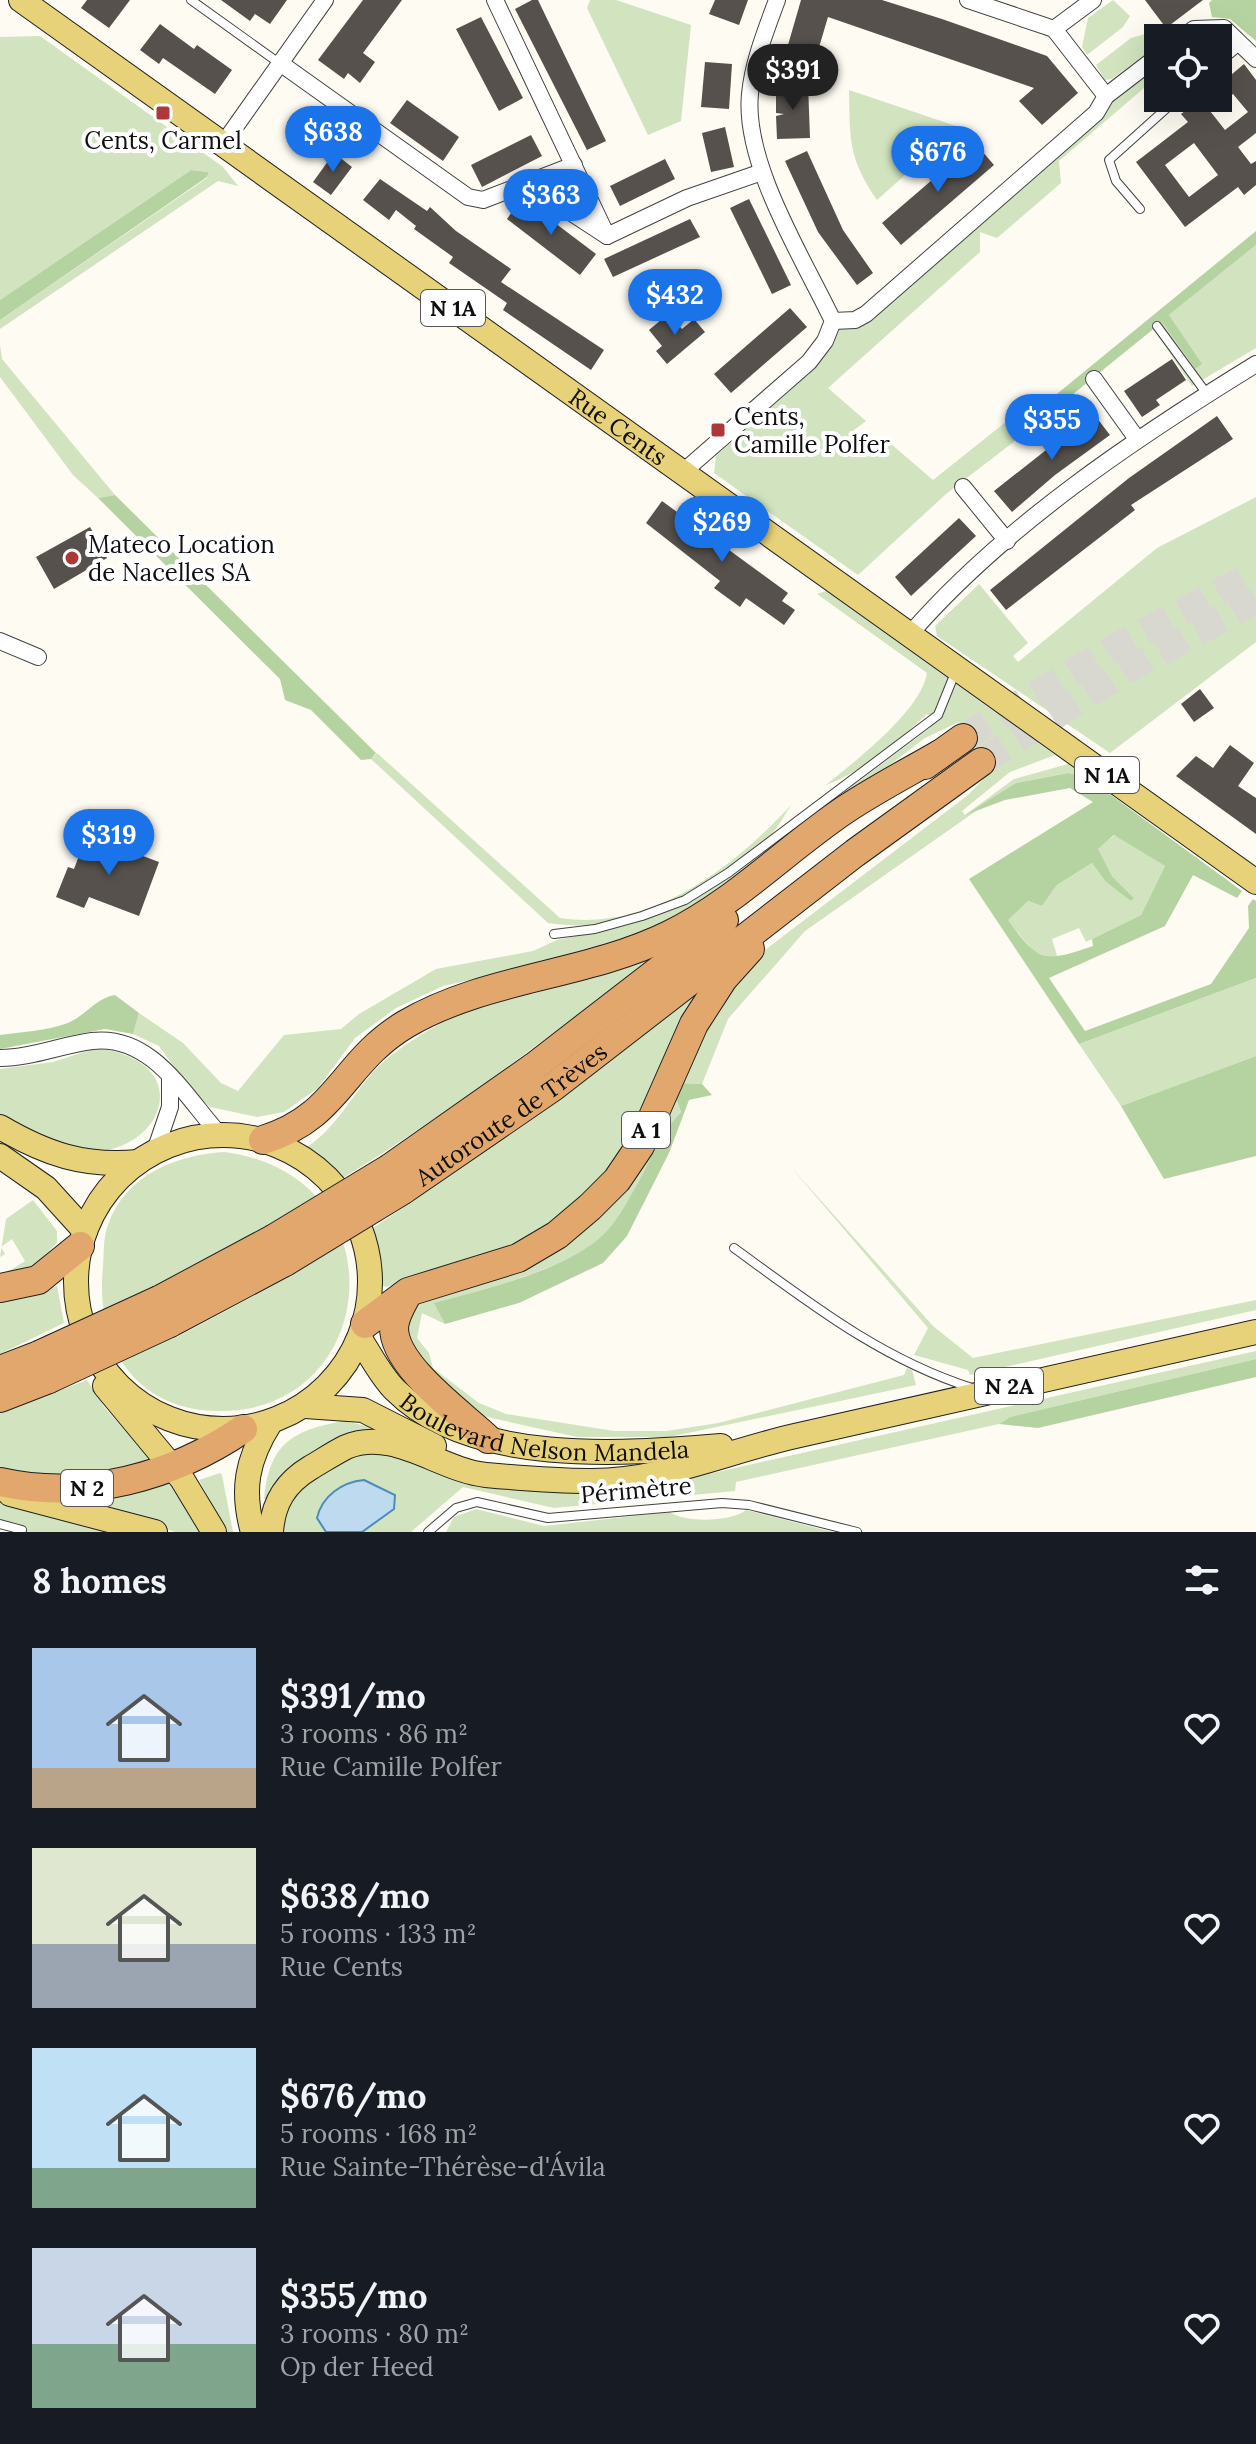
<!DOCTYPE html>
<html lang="en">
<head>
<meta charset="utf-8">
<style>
  :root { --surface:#171b24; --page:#20242c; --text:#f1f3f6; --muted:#9ea1a6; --accent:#1a73e8 }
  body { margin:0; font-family:Lora,serif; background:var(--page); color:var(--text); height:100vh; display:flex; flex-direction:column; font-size:30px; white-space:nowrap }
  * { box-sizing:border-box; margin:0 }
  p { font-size:26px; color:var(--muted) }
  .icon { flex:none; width:44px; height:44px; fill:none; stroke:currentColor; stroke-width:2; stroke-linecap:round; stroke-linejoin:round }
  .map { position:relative; height:1532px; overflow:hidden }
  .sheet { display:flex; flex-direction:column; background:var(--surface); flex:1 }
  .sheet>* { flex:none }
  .controls { position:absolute; left:1144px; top:24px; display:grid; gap:16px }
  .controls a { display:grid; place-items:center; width:88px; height:88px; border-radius:0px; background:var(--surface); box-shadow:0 8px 32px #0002; font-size:40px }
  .price { position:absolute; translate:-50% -68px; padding:0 18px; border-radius:28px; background:var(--accent); color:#fff; font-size:26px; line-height:52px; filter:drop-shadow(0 2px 4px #0008) }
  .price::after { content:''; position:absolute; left:50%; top:48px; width:24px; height:18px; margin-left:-12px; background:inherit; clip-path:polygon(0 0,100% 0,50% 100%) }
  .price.selected { background:#222; color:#fff }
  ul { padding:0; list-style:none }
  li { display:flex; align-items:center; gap:24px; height:200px; padding:0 32px }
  li span { display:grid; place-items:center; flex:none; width:224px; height:160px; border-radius:0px; color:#555 }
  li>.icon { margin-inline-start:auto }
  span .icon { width:96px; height:96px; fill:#fffc; stroke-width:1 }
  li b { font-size:34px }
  h2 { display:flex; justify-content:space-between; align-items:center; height:96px; padding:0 32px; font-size:34px }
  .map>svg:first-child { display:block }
</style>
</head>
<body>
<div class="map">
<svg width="1256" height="1532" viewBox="0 0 1256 1532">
  <rect width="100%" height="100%" fill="#fdfbf2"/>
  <g fill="#d1e4bf" fill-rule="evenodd">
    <polygon points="590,0 616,0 691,25 681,121 648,135 587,8"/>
    <polygon points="1113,0 1130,16 1123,27 1087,55 1082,47 1088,18"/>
    <polygon points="1145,34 1155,47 1112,79 1105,80 1096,65 1131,38"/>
    <polygon points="40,36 223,167 238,186 218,181 0,329 0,320 207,178 209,172 191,170 0,300 0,37"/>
    <polygon points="1158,65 1158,76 1059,161 1061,183 997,238 980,232 980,252 828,388 866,421 854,430 872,446 884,438 933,480 1012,417 1025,433 946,494 858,575 714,473 716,456 814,367 839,329"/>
    <path d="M 849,90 L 959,127 L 877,200 C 848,158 850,139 849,90 Z"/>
    <polygon points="1256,245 1256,348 1192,386 1153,328 1162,321 1194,369 1201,364 1169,315"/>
    <polygon points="0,345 2,359 115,495 98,498 73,475 0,377"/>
    <polygon points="1256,497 1256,642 1110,753 937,636 935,626 979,584 1028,643 1013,656 1018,662 1157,548"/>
    <path d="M 826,591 L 1055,755 L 1010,772 L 962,811 L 965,815 L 1014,779 L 1068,764 L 1085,776 L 1068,773 L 1016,783 L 805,931 L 728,1019 L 702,1084 L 679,1083 C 700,1033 728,990 765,950 L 968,795 L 992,770 L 959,722 L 925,738 L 731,887 L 660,927 L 560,960 L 443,986 L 396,1008 L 355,1038 L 318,1088 L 284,1112 L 257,1117 L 210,1107 L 193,1093 L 159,1046 L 133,1034 L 139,1013 L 183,1043 L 221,1083 L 238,1091 L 284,1035 L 341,1029 L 359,1014 L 436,969 L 533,951 L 557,940 L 627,925 L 683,905 L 730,878 L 930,728 L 934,718 L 927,714 C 898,741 864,771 826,785 C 855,761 921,711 927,673 L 817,594 Z"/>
    <path d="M 377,753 L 560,918 C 651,932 734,867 792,804 C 785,814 779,826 771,835 C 736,876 651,915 597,924 C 582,927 564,925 548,923 L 371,759 Z"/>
    <polygon points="1115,835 1165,866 1141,915 1086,942 1079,928 1052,939 1058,959 1034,952 1007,920 1028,901 1042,906 1057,885 1092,863 1105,881 1134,898 1112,876 1097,849"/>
    <path d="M 657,947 L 660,952 C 556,1031 454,1110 343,1178 L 307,1147 C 337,1127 350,1098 373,1072 C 404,1039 487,992 533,994 Z"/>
    <polygon points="1256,978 1256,1056 1121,1106 1079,1044"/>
    <polygon points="704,987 612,1176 551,1227 511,1249 386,1287 381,1285 372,1229 561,1098"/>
    <path d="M 96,1048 C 203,1061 161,1161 79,1151 C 54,1148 24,1127 0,1116 L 0,1069 L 53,1062 Z"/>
    <path d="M 674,1093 L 681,1112 C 654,1141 653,1157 635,1190 C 626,1204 615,1224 604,1235 C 568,1269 482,1290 435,1303 L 445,1324 L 422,1313 L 417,1338 L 429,1353 L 433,1368 L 479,1403 L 506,1414 L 614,1431 L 667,1431 L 718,1423 L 904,1375 L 907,1368 L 912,1370 L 916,1385 L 669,1437 L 577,1437 L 478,1415 L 419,1368 L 402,1326 L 417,1304 L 439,1293 L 523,1267 Z"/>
    <path d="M 224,1152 C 403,1175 381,1414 218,1411 C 134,1410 95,1344 103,1267 C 104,1252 103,1238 108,1225 C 125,1175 176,1155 224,1152 ZM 267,1226 L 277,1247 L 163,1308 L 153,1286 ZM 280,1254 L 291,1276 L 177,1337 L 166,1315 Z"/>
    <polygon points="791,1167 933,1326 973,1358 1256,1300 1256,1310 970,1375 968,1370 914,1355 928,1328"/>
    <polygon points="33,1200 57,1231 57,1243 30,1270 6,1273 25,1261 12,1239 1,1247 5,1254 0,1257 6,1219"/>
    <polygon points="57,1286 64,1323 0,1354 0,1299 31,1296"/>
    <polygon points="1256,1351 1256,1359 1010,1417 999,1424 736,1482 735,1491 554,1508 463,1487 411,1532 277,1532 291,1491 362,1449 541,1491 590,1493 642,1489"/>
    <path d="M 87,1380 L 105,1408 L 149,1458 C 104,1481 49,1478 0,1469 L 0,1413 Z"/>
    <path d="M 344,1421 L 380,1429 L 270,1500 L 264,1499 C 269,1444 292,1430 344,1421 Z"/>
    <polygon points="220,1473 222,1475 233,1532 227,1532 199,1480"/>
    <polygon points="169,1479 204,1532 175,1532 96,1504"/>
    <polygon points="0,1502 133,1532 25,1532 0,1524"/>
    <path d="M 476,1509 L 544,1526 L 670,1512 C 684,1523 732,1522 746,1510 L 833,1532 L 446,1532 L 454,1517 Z"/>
  </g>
  <g fill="#b5d3a1" fill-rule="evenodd">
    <polygon points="1212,0 1256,0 1256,41 1230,19 1212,17 1209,3"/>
    <polygon points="191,170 209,172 207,177 0,320 0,300"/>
    <polygon points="1256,231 1256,245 1169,315 1202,364 1195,369 1162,322 1025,433 1019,425"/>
    <polygon points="115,495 376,753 371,759 361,760 311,710 285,700 280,679 98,498"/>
    <path d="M 1068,773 L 1085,776 L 1242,891 L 1237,898 L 1193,875 L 1165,926 L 1049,978 L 1085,1031 L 1211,984 L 1249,928 L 1248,906 L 1253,899 L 1256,901 L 1256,978 L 1079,1044 L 969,879 L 1093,802 L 1070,788 L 1005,800 L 965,815 L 1016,783 ZM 1114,835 L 1165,866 L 1141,915 L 1092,939 L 1093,946 C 1045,963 1038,962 1008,920 L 1028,901 L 1042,906 L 1057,885 L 1092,863 L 1105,881 L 1131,901 L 1134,898 L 1112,876 L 1098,849 Z"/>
    <path d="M 115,995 L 139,1013 L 133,1034 L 105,1029 L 0,1049 L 0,1035 C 21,1032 45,1031 65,1024 C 84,1018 95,998 115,995 Z"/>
    <polygon points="1256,1056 1256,1156 1164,1179 1121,1106"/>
    <path d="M 679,1083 L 702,1084 L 712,1095 L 689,1100 L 669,1153 L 627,1236 L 603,1263 L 519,1303 L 445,1324 L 434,1303 C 482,1290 567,1270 603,1235 C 615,1224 626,1204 634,1190 C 653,1158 654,1141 681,1112 L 674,1093 Z"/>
    <polygon points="1256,1359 1256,1377 1038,1428 999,1424 1010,1417"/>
  </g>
  <path fill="#bddaee" stroke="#4d8bbc" stroke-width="2" d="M 364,1480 L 395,1495 L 394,1509 L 362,1532 L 326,1532 L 317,1518 C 322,1496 342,1482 364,1480 Z"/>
  <g fill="#56514c" fill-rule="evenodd">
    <polygon points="87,0 130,0 109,28 81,8"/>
    <polygon points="221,0 287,0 270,24 255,14 250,21"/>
    <polygon points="363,0 402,0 363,53 375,62 360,83 348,73 344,79 318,60"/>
    <polygon points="532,0 538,0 606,141 587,150 515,9"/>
    <polygon points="715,0 748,0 739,25 709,14"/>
    <polygon points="801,0 882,0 942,19 1047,56 1078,93 1042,125 1019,101 1034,88 828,17 817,54 788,45"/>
    <polygon points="1145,0 1203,0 1166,28"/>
    <polygon points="481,17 523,98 499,111 456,29"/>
    <polygon points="160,24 194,49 197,45 232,70 215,94 163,58 159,64 140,50"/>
    <polygon points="705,62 732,64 729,109 701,107"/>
    <path d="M 1244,64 L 1256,80 L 1256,133 L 1238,147 L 1251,164 L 1256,161 L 1256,185 L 1244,195 L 1238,187 L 1185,227 L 1136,162 L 1188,122 L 1181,114 L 1202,98 L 1218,98 L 1218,86 ZM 1233,94 L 1248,112 L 1225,130 L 1210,111 ZM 1194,143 L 1218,175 L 1189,197 L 1165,165 Z"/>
    <polygon points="808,84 810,138 777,139 776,116 784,114 776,113 776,85"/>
    <polygon points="407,100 459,137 443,161 390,123"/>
    <polygon points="725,127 734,167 711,172 702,133"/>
    <polygon points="531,135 542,156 482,187 471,165"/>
    <polygon points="975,143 994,165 901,245 882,223"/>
    <polygon points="807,151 843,230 873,273 857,285 818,232 785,161"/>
    <polygon points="334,153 352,167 331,195 313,182"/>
    <polygon points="665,159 675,179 620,206 610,186"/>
    <polygon points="380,179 427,211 430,207 456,231 511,269 501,282 604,350 591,370 503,310 507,303 449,263 453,257 414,229 416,226 396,210 389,220 363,200"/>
    <polygon points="522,198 596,254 580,275 507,219"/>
    <polygon points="749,199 791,285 772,294 730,208"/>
    <polygon points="690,219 700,237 613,277 604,259"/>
    <polygon points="790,308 807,327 731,393 714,374"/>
    <polygon points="668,314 682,329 694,319 705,332 667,364 656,351 662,346 649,330"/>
    <polygon points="1172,359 1186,380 1156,400 1160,405 1142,417 1124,391"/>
    <polygon points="1093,413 1110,435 1055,475 1012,512 994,491"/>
    <polygon points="1217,416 1233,439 1131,505 1135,510 1006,610 990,590 1129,478"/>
    <polygon points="662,501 788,593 782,601 795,610 784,625 746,598 740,607 714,588 720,581 646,523"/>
    <polygon points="959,518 976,536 911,596 895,577"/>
    <polygon points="90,527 107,558 54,589 36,557"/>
    <polygon points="1200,689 1214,708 1194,722 1181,704"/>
    <polygon points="1230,745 1254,763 1238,786 1256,798 1256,834 1176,776 1196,756 1213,768"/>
    <polygon points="87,835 159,862 139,916 89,897 84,908 56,897 68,867 74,869"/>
  </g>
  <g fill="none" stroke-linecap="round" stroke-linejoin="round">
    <g stroke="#d9d8d0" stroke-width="28" stroke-dasharray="28 14" stroke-linecap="butt">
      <polyline points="963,738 1112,649 1256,573"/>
      <polyline points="981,762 1125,671 1256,600"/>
    </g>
    <defs>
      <g id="lane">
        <polyline points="191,0 279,63"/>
        <polyline points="1218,64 1242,44"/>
        <polyline points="1140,209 1116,181 1109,160 1178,98"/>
        <polyline points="1157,326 1207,394"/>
        <polyline points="554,934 595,929 642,916 685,900 728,873 938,715 955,673"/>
        <path d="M 734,1248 C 811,1304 881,1359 972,1388"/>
        <polyline points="0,1524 22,1530"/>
        <polyline points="428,1532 456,1508 477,1502 548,1518 722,1503 749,1505 857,1532"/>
      </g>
      <g id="street">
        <polyline points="495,0 607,236"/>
        <polyline points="968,0 1054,29 1106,96"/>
        <polyline points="1054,29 1093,0"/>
        <polyline points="1182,38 1194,29 1224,28 1256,59"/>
        <polyline points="280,63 468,197 483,200 574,165"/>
        <polyline points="223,144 325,0"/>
        <polyline points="529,185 607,236 687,198 762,172"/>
        <polyline points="833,321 855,320 866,314 1096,113 1106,96 1158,56"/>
        <polyline points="1094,379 1137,439"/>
        <path d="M 683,472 L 809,362 L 825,341 L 833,321 C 803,258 743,163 750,94 C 753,62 766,30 777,0"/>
        <polyline points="963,487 1007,541"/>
        <path d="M 910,634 C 1004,526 1134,439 1256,364"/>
        <polyline points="0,641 38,657"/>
        <path d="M 0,1058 C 31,1058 61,1045 92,1041 C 152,1034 184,1095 220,1135"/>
        <polyline points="155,1151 170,1107 170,1078"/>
      </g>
      <g id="primary">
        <path id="s1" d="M 21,0 L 1256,882"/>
        <path d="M 0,1127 C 46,1154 84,1167 138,1162"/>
        <circle cx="223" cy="1282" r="147"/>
        <polyline points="0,1156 46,1188 85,1231"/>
        <path id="s2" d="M 360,1339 C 371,1356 381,1376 395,1390 C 471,1466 622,1454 721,1446"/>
        <polyline points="105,1386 182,1479 214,1532"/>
        <polyline points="305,1406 363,1410 434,1446"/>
        <polyline points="10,1494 155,1532"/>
        <path d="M 253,1532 C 241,1490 247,1459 270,1423"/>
        <path d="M 271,1532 C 273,1503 285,1483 310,1468 C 322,1461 334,1453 346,1447 C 394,1427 439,1470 486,1475 C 519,1478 555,1481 589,1481 C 661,1482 725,1452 795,1436 C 948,1400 1102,1366 1256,1332"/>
      </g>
      <g id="highway">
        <polyline points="925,765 963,738"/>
        <path d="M 263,1140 C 339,1117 342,1062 406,1024 C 486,977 585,976 669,935 C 735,903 786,849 846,809 C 876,789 909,772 940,754"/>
        <polyline points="390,1168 535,1066 724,920"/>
        <path id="s3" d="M 403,1190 L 553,1087 L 855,853 L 981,762"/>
        <polyline points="0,1288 38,1280 80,1246"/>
        <path d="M 408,1293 C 402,1304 395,1315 394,1327 C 393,1366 462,1414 488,1439"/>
        <polyline points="159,1300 273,1239"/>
        <polyline points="170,1323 285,1262"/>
        <polyline points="365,1324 408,1292 518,1258 557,1235 590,1207 617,1180 640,1146 694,1024 723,979 750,949"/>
        <polyline points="0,1370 39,1355"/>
        <polyline points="0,1398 49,1379"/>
        <path d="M 0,1482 C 85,1501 172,1477 243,1429"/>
      </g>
    </defs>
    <use href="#lane" stroke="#424242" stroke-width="10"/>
    <use href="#street" stroke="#424242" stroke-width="18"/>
    <use href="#primary" stroke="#202020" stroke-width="26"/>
    <use href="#highway" stroke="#202020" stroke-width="30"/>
    <use href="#lane" stroke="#fff" stroke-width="8"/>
    <use href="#street" stroke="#fff" stroke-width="16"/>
    <use href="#primary" stroke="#e7d179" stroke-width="24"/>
    <use href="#highway" stroke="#e2a76c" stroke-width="28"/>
    <defs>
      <g id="highway-bridge">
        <polyline points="273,1239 390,1168"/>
        <polyline points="285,1262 403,1190"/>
        <polyline points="39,1355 159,1300"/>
        <polyline points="49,1379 170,1323"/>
      </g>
    </defs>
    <use href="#highway-bridge" stroke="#202020" stroke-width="30" stroke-linecap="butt"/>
    <use href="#highway-bridge" stroke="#e2a76c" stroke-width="28"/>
  </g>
  <g fill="#ad3839" stroke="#fff" stroke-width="3">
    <rect x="155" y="105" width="16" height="16" rx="4"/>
    <rect x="710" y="422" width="16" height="16" rx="4"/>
    <circle cx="72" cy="558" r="8"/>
  </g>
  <g text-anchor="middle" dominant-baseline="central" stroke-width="8" stroke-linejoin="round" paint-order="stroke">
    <g fill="#fff" stroke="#575757" stroke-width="2">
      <rect x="421" y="290" width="64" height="36" rx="6"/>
      <rect x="1075" y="757" width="64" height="36" rx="6"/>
      <rect x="622" y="1112" width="48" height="36" rx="6"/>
      <rect x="975" y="1368" width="68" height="36" rx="6"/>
      <rect x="61" y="1470" width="52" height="36" rx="6"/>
    </g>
    <g font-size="22" font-weight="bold" fill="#0f0f0f">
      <text x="453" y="308">N 1A</text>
      <text x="1107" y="775">N 1A</text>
      <text x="646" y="1130">A 1</text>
      <text x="1009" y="1386">N 2A</text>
      <text x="87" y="1488">N 2</text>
    </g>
    <g font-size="24" fill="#0f0f0f" stroke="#fff" text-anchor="start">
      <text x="163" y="140" text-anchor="middle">Cents, Carmel</text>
      <text x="734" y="416">Cents,<tspan x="734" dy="28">Camille Polfer</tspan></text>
      <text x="88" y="544">Mateco Location<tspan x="88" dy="28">de Nacelles SA</tspan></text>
    </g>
    <g font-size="24" fill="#0f0f0f" stroke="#fff">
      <text stroke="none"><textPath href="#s1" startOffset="734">Rue Cents</textPath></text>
      <text stroke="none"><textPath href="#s3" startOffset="132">Autoroute de Trèves</textPath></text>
      <text stroke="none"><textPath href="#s2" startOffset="222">Boulevard Nelson Mandela</textPath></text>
      <text transform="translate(636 1490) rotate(-5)">Périmètre</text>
    </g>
  </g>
</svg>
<div class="controls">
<a><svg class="icon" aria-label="locate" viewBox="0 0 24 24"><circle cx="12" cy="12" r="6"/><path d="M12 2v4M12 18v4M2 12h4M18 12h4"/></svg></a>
</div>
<b class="price selected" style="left:793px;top:112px">$391</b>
<b class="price" style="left:333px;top:174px">$638</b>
<b class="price" style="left:938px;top:194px">$676</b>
<b class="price" style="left:551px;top:237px">$363</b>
<b class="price" style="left:675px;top:337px">$432</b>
<b class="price" style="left:1052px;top:462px">$355</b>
<b class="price" style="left:722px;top:564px">$269</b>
<b class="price" style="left:109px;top:877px">$319</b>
</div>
<section class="sheet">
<h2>8 homes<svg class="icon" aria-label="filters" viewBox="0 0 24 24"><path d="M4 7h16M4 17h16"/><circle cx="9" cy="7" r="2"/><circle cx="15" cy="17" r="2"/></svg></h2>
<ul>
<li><span style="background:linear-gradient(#a9c7e8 75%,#b9a48a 0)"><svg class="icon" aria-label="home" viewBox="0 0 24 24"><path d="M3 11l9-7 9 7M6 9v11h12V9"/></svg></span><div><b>$391/mo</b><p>3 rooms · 86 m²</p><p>Rue Camille Polfer</p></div><svg class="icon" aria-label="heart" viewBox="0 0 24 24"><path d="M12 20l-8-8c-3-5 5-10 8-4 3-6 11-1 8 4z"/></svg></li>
<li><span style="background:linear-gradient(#dfe7d0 60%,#9aa5b1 0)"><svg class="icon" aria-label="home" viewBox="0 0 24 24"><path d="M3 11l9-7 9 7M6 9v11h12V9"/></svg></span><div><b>$638/mo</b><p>5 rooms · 133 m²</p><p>Rue Cents</p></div><svg class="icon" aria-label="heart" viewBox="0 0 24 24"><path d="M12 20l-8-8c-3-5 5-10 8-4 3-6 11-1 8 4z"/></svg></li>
<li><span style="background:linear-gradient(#bfe0f5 75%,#7fa58c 0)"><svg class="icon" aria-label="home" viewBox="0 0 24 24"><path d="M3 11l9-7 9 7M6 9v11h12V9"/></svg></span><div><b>$676/mo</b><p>5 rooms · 168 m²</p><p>Rue Sainte-Thérèse-d'Ávila</p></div><svg class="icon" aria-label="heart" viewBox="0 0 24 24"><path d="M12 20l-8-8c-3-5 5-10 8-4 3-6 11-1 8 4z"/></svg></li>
<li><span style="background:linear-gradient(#c9d6e8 60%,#7fa58c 0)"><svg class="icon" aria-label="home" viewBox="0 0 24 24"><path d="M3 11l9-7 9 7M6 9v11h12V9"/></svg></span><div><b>$355/mo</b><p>3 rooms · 80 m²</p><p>Op der Heed</p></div><svg class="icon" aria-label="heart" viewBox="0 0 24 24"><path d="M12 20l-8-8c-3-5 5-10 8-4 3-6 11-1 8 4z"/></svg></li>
</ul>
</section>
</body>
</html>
